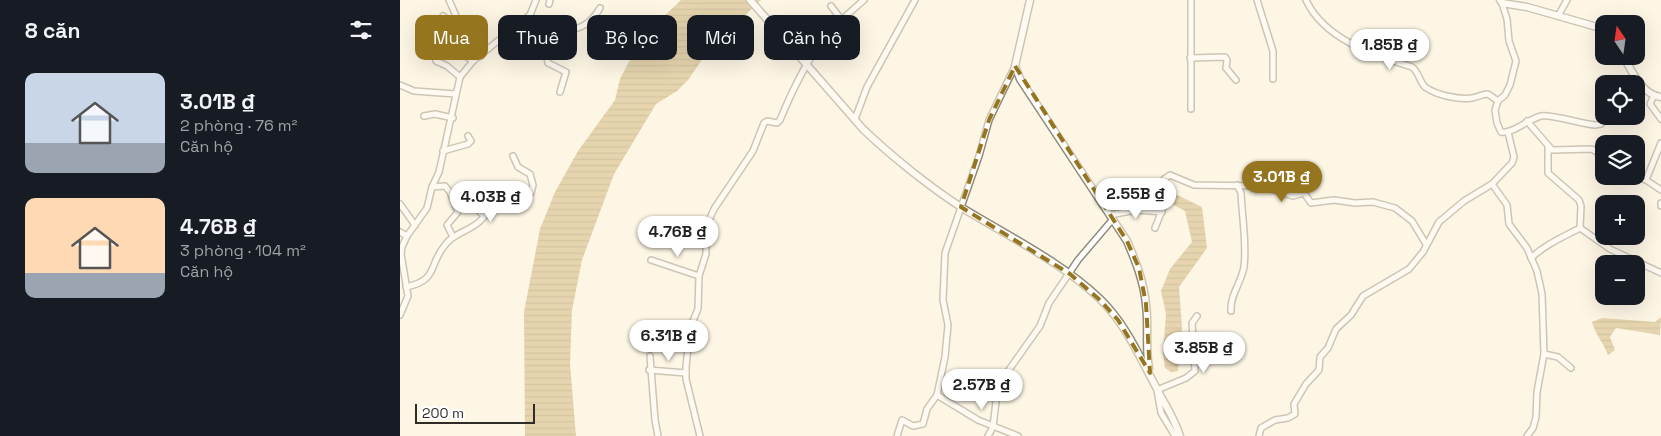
<!DOCTYPE html>
<html lang="vi">
<head>
<meta charset="utf-8">
<style>
  :root { --surface:#171b24; --page:#20242c; --text:#f1f3f6; --muted:#9ea1a6; --accent:#95751d }
  body { margin:0; font-family:"Space Grotesk",sans-serif; background:var(--page); color:var(--text); height:100vh; display:flex; flex-direction:column; font-size:19px; white-space:nowrap }
  * { box-sizing:border-box; margin:0 }
  p { font-size:16px; color:var(--muted) }
  .icon { flex:none; width:28px; height:28px; fill:none; stroke:currentColor; stroke-width:2; stroke-linecap:round; stroke-linejoin:round }
  .map { position:relative; flex:1; overflow:hidden }
  .side { display:flex; flex-direction:column; background:var(--surface); width:400px }
  .side>* { flex:none }
  .top-card { position:absolute; left:15px; top:15px; width:475px; height:45px; display:flex; gap:10px }
  .needle { width:32px; rotate:347deg }
  .fabs { position:absolute; left:1195px; top:15px; display:grid; gap:10px }
  .fabs a { display:grid; place-items:center; width:50px; height:50px; border-radius:10px; background:var(--surface); box-shadow:0 5px 20px #0002; font-size:25px }
  .scale { position:absolute; left:15px; bottom:12px; width:120px; box-sizing:border-box; padding-left:5px; border:2px solid #2f2c26; border-top:0; font-size:14px; line-height:18px; white-space:nowrap; color:#2f2c26; -webkit-text-stroke:4px #fff; paint-order:stroke }
  .price { position:absolute; translate:-50% -42px; padding:0 11px; border-radius:18px; background:#fff; color:#222; font-size:16px; line-height:32px; filter:drop-shadow(0 1px 2px #0008) }
  .price::after { content:''; position:absolute; left:50%; top:30px; width:15px; height:11px; margin-left:-8px; background:inherit; clip-path:polygon(0 0,100% 0,50% 100%) }
  .price.selected { background:var(--accent); color:#fff }
  ul { padding:0; list-style:none }
  li { display:flex; align-items:center; gap:15px; height:125px; padding:0 25px }
  li span { display:grid; place-items:center; flex:none; width:140px; height:100px; border-radius:10px; color:#555 }
  li>.icon { margin-inline-start:auto }
  span .icon { width:60px; height:60px; fill:#fffc; stroke-width:1 }
  li b { font-size:21px }
  h2 { display:flex; justify-content:space-between; align-items:center; height:60px; padding:0 25px; font-size:21px }
  .chip { padding:0 18px; border-radius:10px; background:var(--surface); box-shadow:0 5px 20px #0002; font-size:18px; line-height:45px }
  .chip.selected { background:var(--accent); color:#fff }
  main { display:flex; flex:1; min-height:0 }
  .map>svg:first-child { display:block }
</style>
</head>
<body>
<main>
<section class="side">
<h2>8 căn<svg class="icon" aria-label="filters" viewBox="0 0 24 24"><path d="M4 7h16M4 17h16"/><circle cx="9" cy="7" r="2"/><circle cx="15" cy="17" r="2"/></svg></h2>
<ul>
<li><span style="background:linear-gradient(#c9d6e8 70%,#9aa5b1 0)"><svg class="icon" aria-label="home" viewBox="0 0 24 24"><path d="M3 11l9-7 9 7M6 9v11h12V9"/></svg></span><div><b>3.01B ₫</b><p>2 phòng · 76 m²</p><p>Căn hộ</p></div></li>
<li><span style="background:linear-gradient(#ffd9b3 75%,#9aa5b1 0)"><svg class="icon" aria-label="home" viewBox="0 0 24 24"><path d="M3 11l9-7 9 7M6 9v11h12V9"/></svg></span><div><b>4.76B ₫</b><p>3 phòng · 104 m²</p><p>Căn hộ</p></div></li>
</ul>
</section>
<div class="map">
<svg width="1261" height="436" viewBox="0 0 1261 436">
  <defs>
    <pattern id="water-rules" width="6" height="5" patternUnits="userSpaceOnUse" patternTransform="scale(1.25)"><rect width="6" height="5" fill="#c8ab69"/><path d="M0 2.5h6" fill="none" stroke="#a38b56"/></pattern>
  </defs>
  <rect width="100%" height="100%" fill="#fdf6e5"/>
  <g fill="url(#water-rules)">
    <polygon points="281,0 361,0 308,51 288,80 277,91 256,104 214,174 182,260 172,310 170,364 176,436 125,436 124,312 140,229 155,192 178,151 215,100 220,79 235,50 250,39 252,28"/>
    <polygon points="772,184 775,194 802,207 807,248 779,287 782,328 778,371 771,372 765,368 763,354 766,314 761,291 770,269 792,242 785,211 768,202 769,185"/>
    <path d="M 1261,317 L 1260,335 L 1216,328 L 1210,337 L 1215,350 L 1208,355 C 1204,344 1194,332 1192,322 L 1202,318 L 1255,322 Z"/>
  </g>
  <g fill="none" stroke-linecap="round" stroke-linejoin="round">
    <defs>
      <g id="minor">
        <polyline points="49,0 56,16 56,50 73,61"/>
        <polyline points="791,0 791,109"/>
        <polyline points="857,0 873,51 873,79"/>
        <path d="M 906,0 C 924,39 973,55 1012,67 C 1019,72 1019,81 1025,87 C 1036,95 1059,100 1072,98 C 1078,97 1082,94 1088,94 L 1098,101"/>
        <path d="M 1102,3 L 1107,19 L 1109,41 L 1116,61 L 1110,85 L 1105,95 L 1098,101 L 1095,110 L 1097,123 L 1101,132 C 1113,134 1128,119 1141,116 C 1151,114 1182,124 1195,125 L 1201,124 L 1207,116"/>
        <polyline points="149,4 150,0"/>
        <polyline points="431,6 441,19"/>
        <polyline points="130,15 142,31 148,63 166,72 160,92"/>
        <polyline points="43,16 56,25"/>
        <polyline points="1158,16 1167,0"/>
        <path d="M 140,25 C 167,31 184,35 200,8"/>
        <polyline points="400,31 421,42"/>
        <polyline points="29,42 37,48 36,61 47,66 60,77"/>
        <polyline points="67,44 81,56"/>
        <polyline points="790,58 825,57 827,60 826,68 836,80"/>
        <polyline points="0,85 14,91 56,94"/>
        <polyline points="1236,92 1244,88"/>
        <polyline points="1254,95 1250,104 1261,119"/>
        <polyline points="24,116 35,114 53,118"/>
        <polyline points="455,119 467,87 515,0"/>
        <polyline points="1127,121 1152,150 1192,149 1204,157"/>
        <polyline points="43,151 68,144 71,141 68,136"/>
        <polyline points="1234,176 1246,180 1261,190"/>
        <polyline points="1246,180 1261,143"/>
        <polyline points="1092,184 1107,205 1109,224 1127,248 1137,271 1142,294 1144,354 1137,392 1136,417 1133,428 1127,436"/>
        <polyline points="32,187 45,186 50,192 58,212 47,225 53,237"/>
        <polyline points="1261,203 1261,206"/>
        <polyline points="0,204 15,225"/>
        <polyline points="75,207 84,216"/>
        <polyline points="710,215 736,210 762,212"/>
        <polyline points="755,228 764,205 764,179 770,175 794,185 861,186 893,196 904,193 911,203 934,200 955,203 973,202 995,208 1012,221 1026,244"/>
        <polyline points="1180,228 1210,249 1261,273"/>
        <polyline points="0,232 7,236"/>
        <path d="M 1131,258 C 1146,244 1163,237 1180,228 L 1181,206 L 1179,200 L 1148,173 L 1148,146"/>
        <polyline points="251,260 299,276"/>
        <path d="M 6,287 C 39,280 28,265 45,245 C 54,232 72,231 82,219 C 89,211 91,199 101,196 L 114,200 L 131,193 L 133,185 L 130,174 L 118,167 L 113,156"/>
        <path d="M 831,311 C 830,295 841,283 844,267 C 847,243 842,217 841,193 L 837,185"/>
        <polyline points="0,315 8,296 1,254 2,247 7,236 27,208 32,187 39,172 60,77 73,61 130,15 136,0"/>
        <polyline points="1144,354 1158,357 1171,368"/>
        <polyline points="250,356 255,420 258,436"/>
        <polyline points="249,370 286,373"/>
        <polyline points="537,395 578,420 618,436"/>
        <path d="M 300,436 L 286,379 L 286,367 L 290,328 L 298,309 L 299,276 L 306,254 L 306,227 L 314,209 L 353,151 L 364,123 L 367,121 L 377,123 L 380,120 C 402,67 419,37 464,0"/>
        <polyline points="497,436 502,420 513,426 523,424 527,409 537,395 545,357 548,325 543,300 545,253 579,156 589,120 615,66"/>
        <polyline points="588,436 593,427 597,393 606,374 640,326 649,303 678,260 713,219"/>
        <polyline points="775,436 761,413 757,390 786,378 795,371 792,323 797,316"/>
        <polyline points="859,436 861,428 875,420 888,418 895,414 894,404 906,384 919,370 920,357 928,348 936,329 951,315 963,296 1009,269 1023,252 1039,222 1064,201 1092,184 1112,163 1114,157 1108,132"/>
      </g>
      <g id="tertiary">
        <path d="M 350,0 L 463,129 C 491,156 531,188 564,209 C 610,237 661,262 700,299 C 726,324 740,358 757,389 C 766,407 773,415 780,436"/>
        <path d="M 630,0 L 615,66 L 620,79 L 727,241 C 736,262 744,282 746,305 C 749,326 745,348 749,368"/>
        <polyline points="1100,0 1102,3 1127,7 1204,29"/>
        <path d="M 1223,56 C 1232,71 1242,95 1261,97"/>
      </g>
    </defs>
    <use href="#minor" stroke="#918b7c" stroke-width="8"/>
    <use href="#tertiary" stroke="#918b7c" stroke-width="9"/>
    <use href="#minor" stroke="#fff" stroke-width="5"/>
    <use href="#tertiary" stroke="#fff" stroke-width="6"/>
  </g>
  <path d="M0 0H1261V436H0ZM 615,66 L 727,241 L 739,268 L 746,304 L 750,373 L 718,320 L 700,300 L 670,274 L 561,207 L 589,120 Z" fill="#fdf6e5" fill-opacity=".55" fill-rule="evenodd"/>
  <path fill="none" stroke="#95751d" stroke-width="4" stroke-dasharray="10 6" stroke-linejoin="round" d="M 615,66 L 727,241 L 739,268 L 746,304 L 750,373 L 718,320 L 700,300 L 670,274 L 561,207 L 589,120 Z"/>
</svg>
<div class="fabs">
<a><svg class="needle" viewBox="-14 -14 28 28"><path d="M0-13l5 13h-10z" fill="#e53935"/><path d="M0 13l5-13h-10z" fill="#9ea1a6"/></svg></a>
<a><svg class="icon" aria-label="locate" viewBox="0 0 24 24"><circle cx="12" cy="12" r="6"/><path d="M12 2v4M12 18v4M2 12h4M18 12h4"/></svg></a>
<a><svg class="icon" aria-label="layers" viewBox="0 0 24 24"><path d="M12 4l9 5-9 5-9-5zM3 14l9 5 9-5"/></svg></a>
<a>+</a>
<a>−</a>
</div>
<div class="scale">200 m</div>
<b class="price" style="left:990px;top:71px">1.85B ₫</b>
<b class="price selected" style="left:882px;top:203px">3.01B ₫</b>
<b class="price" style="left:736px;top:220px">2.55B ₫</b>
<b class="price" style="left:91px;top:223px">4.03B ₫</b>
<b class="price" style="left:278px;top:258px">4.76B ₫</b>
<b class="price" style="left:269px;top:362px">6.31B ₫</b>
<b class="price" style="left:804px;top:374px">3.85B ₫</b>
<b class="price" style="left:582px;top:411px">2.57B ₫</b>
<div class="top-card">
<a class="chip selected">Mua</a>
<a class="chip">Thuê</a>
<a class="chip">Bộ lọc</a>
<a class="chip">Mới</a>
<a class="chip">Căn hộ</a>
</div>
</div>
</main>
</body>
</html>
